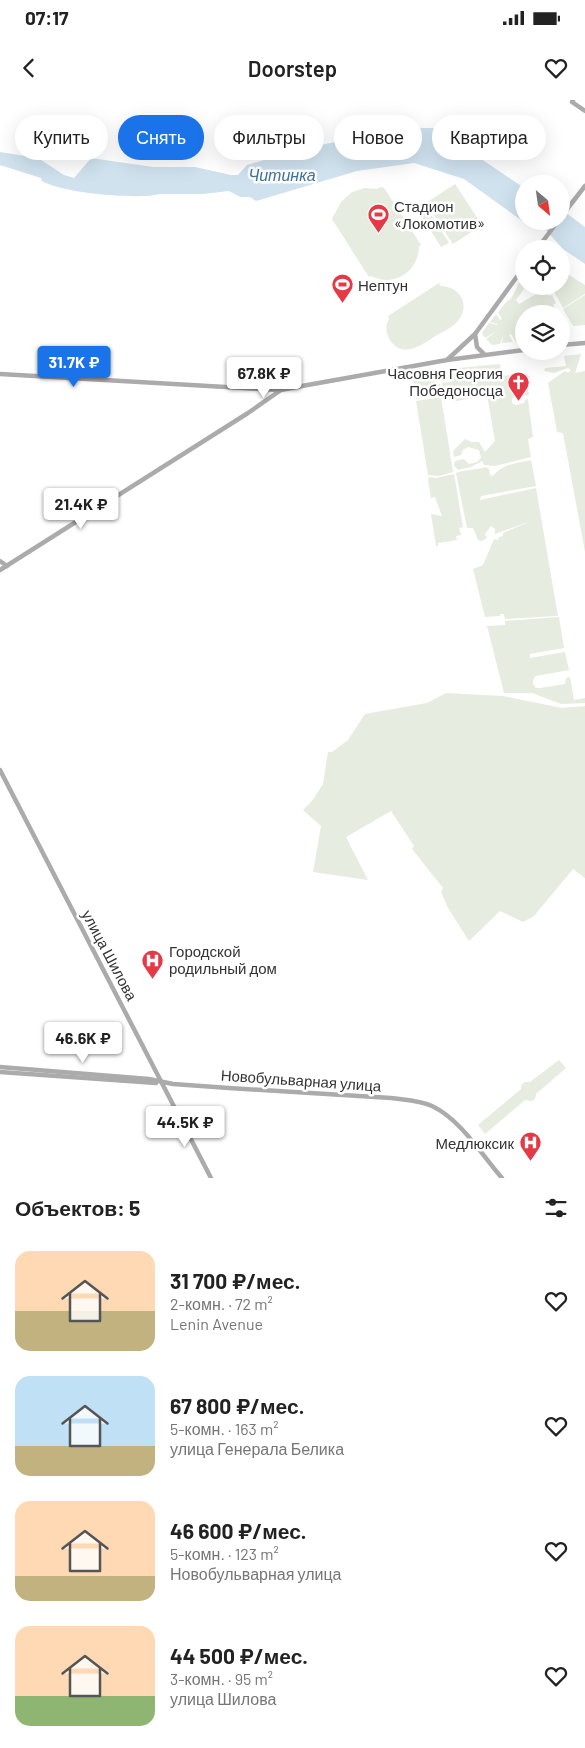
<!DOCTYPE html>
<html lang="ru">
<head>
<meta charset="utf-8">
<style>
  :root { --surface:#fff; --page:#f6f6f6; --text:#222; --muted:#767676; --accent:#1a73e8 }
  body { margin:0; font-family:Barlow,sans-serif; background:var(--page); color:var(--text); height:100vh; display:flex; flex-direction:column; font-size:19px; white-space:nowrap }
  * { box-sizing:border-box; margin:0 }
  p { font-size:16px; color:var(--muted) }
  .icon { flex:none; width:28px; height:28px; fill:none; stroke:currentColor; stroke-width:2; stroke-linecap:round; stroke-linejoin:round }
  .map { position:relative; height:1078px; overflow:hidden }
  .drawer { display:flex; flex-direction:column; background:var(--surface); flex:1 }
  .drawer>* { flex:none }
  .top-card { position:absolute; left:15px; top:15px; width:555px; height:45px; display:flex; gap:10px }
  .needle { width:32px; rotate:151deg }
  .fabs { position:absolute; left:515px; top:75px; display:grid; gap:10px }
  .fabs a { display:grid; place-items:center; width:55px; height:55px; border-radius:50%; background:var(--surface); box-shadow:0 5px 20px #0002; font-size:25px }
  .price { position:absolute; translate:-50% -42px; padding:0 11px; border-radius:5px; background:#fff; color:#222; font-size:16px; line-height:32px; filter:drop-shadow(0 1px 2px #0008) }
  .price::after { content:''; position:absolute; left:50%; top:30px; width:15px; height:11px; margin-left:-8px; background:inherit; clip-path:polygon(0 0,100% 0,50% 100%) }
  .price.active { background:var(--accent); color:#fff }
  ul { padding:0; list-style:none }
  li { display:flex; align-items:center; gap:15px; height:125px; padding:0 15px }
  li span { display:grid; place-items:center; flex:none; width:140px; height:100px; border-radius:15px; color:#555 }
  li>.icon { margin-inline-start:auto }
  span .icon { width:60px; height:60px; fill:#fffc; stroke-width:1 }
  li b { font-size:21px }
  h2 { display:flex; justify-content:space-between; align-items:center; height:60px; padding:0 15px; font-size:21px }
  .pill { padding:0 18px; border-radius:22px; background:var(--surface); box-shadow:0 5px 20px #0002; font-size:18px; line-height:45px }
  .pill.active { background:var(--accent); color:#fff }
  .status { display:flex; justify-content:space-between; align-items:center; height:35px; padding:0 25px; background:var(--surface); direction:ltr }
  .status svg { height:14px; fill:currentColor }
  header { display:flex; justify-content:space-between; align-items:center; height:65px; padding:0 15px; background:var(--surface); font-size:22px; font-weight:600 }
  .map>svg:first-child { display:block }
</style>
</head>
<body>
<div class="status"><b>07:17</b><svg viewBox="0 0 49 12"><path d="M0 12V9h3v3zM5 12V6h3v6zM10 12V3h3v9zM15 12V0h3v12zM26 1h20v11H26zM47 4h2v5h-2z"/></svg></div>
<header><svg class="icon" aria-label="back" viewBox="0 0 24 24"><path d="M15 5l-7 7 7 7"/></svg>Doorstep<svg class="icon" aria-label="heart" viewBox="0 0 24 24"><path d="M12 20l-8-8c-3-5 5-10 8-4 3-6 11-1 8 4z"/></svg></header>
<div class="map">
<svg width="585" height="1078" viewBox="0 0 585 1078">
  <rect width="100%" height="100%" fill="#fff"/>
  <g fill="#e6ecdf">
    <polygon points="455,84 482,125 453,144 426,103"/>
    <path d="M 381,87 L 384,88 L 421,145 L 419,146 C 419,171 394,188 371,176 L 369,177 L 332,119 L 341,102 L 352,92 L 365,88 L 377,89 Z"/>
    <polygon points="428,110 449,143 441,147 421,115"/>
    <polygon points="561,170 585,185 585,194 563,208 551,186 561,186"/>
    <path d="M 524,174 L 524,186 L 526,186 L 516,200 L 519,204 L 545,189 L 549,196 L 552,195 L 556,203 L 553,205 L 557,211 L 553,214 L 524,214 L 524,241 L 516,242 L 511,234 L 509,235 L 513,242 L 502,243 L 503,235 L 500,244 L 492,245 L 486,239 L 497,231 L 485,238 L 482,233 L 489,223 L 497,225 L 497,224 L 490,222 L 496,214 L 500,220 L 502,219 L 498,212 L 508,200 L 509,201 C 516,192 517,184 524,174 Z"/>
    <path d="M 439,183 L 440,186 C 461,186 472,207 456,223 C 451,228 443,232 437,235 C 423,244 403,260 390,240 C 386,233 385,226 389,219 L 388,216 Z"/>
    <polygon points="585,195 585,225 573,226 563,209"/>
    <polygon points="581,254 575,273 585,271 585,452 563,333 557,332 548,283 565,271 568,273 571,270 568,268 554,273 544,271 545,268 566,266 564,256"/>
    <polygon points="500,264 502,276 525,273 531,278 525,278 526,289 528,290 529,294 527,296 523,294 515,295 512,299 512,303 516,305 524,303 525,300 528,299 533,337 528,339 531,357 495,366 484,365 482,361 471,367 458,370 454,366 455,361 464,359 469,364 477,362 481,358 479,350 468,347 463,350 461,355 454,357 453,351 465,339 472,342 479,342 485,352 495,341 487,295 457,301 444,299 442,283 451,282 449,269"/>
    <polygon points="435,272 436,284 440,284 441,295 416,299 412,275"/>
    <polygon points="441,297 453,372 439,376 428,375 416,301"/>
    <path d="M 531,360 L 536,386 L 481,396 L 480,400 L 536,388 L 558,516 L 505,519 L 504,514 L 500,514 L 500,516 L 485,517 L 473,469 L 483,465 L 494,439 L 498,440 L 499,437 L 503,436 L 503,433 L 531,421 L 495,434 L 495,429 L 491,426 L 485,434 L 487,438 L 482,441 L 478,440 L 473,428 L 467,428 L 456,373 C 466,369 476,370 486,367 L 489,369 L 490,375 L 493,376 C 502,364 518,363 531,360 Z"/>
    <polygon points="454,374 463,427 459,428 461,435 456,436 457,440 438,443 438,446 436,446 431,414 442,416 435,397 431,398 428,379 429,377 436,378"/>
    <path d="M 559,517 L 564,548 L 530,554 L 530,558 L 565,552 L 569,570 L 536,576 C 532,579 532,584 536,588 L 540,588 L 565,584 L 566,578 L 570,577 L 574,600 L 585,598 L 585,603 L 561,604 L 532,593 L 504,593 L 487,526 L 505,525 L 505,521 Z"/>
    <polygon points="446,593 503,596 562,608 585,606 585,778 573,769 534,816 523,822 500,811 469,841 448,808 441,792 443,788 412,749 414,746 391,711 346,737 368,780 313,772 321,726 303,710 312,701 323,684 328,652 332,652 348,640 365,614 427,603"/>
    <polygon points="559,960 566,968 536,994 535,999 532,1001 525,1000 485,1034 478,1025 521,989 522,984 525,982 530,982"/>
  </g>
  <path fill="#cfe2ee" d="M 417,28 L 433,28 L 449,37 L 524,88 L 524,121 L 561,121 L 561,109 L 585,127 L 585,164 L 563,149 L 544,128 L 540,125 L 528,125 L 464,79 L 414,63 L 357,71 L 256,101 L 250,97 L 240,97 L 229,91 L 203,94 L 160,94 C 137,100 62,93 42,81 L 41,78 L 0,65 L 0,52 L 38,58 L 64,75 L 74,78 L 91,58 L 153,67 L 195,67 L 231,75 L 238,75 L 247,65 L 300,49 L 361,37 Z"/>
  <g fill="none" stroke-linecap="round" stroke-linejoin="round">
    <g stroke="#ababab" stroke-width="4.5">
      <polyline points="573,0 572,2 585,11"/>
      <polyline points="561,117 585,86"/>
      <polyline points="537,149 558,121"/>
      <polyline points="475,234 477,247 484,254"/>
      <polyline points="561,245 585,243"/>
      <polyline points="448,259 475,234 524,167"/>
      <polyline points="0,274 279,290"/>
      <polyline points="0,461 7,466"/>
      <polyline points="0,470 248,313 281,290 302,286 447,260 524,250"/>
      <polyline points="0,670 211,1078"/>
      <path d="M 0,967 L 149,979 L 173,984 L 229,988 L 391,998 C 405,1000 419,1000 432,1006 C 460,1019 482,1055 502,1078"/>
      <polyline points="0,972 156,983"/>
    </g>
  </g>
  <defs>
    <symbol id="stadium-pin" viewBox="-11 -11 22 30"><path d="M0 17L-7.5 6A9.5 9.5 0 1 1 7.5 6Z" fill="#e63946" stroke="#fff"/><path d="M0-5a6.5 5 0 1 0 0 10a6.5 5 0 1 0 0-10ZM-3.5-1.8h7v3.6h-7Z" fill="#fff"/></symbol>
    <symbol id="church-pin" viewBox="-11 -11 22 30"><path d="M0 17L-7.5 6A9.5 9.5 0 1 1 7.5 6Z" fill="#e63946" stroke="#fff"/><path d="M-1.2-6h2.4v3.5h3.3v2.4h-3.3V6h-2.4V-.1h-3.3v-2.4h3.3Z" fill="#fff"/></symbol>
    <symbol id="hospital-pin" viewBox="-11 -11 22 30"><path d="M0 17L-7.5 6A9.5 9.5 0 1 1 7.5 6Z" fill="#e63946" stroke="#fff"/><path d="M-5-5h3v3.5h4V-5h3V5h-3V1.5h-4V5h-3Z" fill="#fff"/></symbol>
  </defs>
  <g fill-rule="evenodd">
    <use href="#stadium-pin" x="366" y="102" width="25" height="34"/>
    <use href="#stadium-pin" x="330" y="172" width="25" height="34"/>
    <use href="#church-pin" x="506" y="270" width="25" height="34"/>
    <use href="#hospital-pin" x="140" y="848" width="25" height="34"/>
    <use href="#hospital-pin" x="518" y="1030" width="25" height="34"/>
  </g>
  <g text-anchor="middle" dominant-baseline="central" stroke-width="5" stroke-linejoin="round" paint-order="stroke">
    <g font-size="15" fill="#333" stroke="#fff" text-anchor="start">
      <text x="394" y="106">Стадион<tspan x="394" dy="17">«Локомотив»</tspan></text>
      <text x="358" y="185">Нептун</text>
      <text x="503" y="273" text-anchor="end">Часовня Георгия<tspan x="503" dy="17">Победоносца</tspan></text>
      <text x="169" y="851">Городской<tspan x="169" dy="17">родильный дом</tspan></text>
      <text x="514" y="1043" text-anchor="end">Медлюксик</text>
    </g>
    <g font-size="15" fill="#333" stroke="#fff">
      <text transform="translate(110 855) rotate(62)">улица Шилова</text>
      <text transform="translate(301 980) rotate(4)">Новобульварная улица</text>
    </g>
    <g font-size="16" font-style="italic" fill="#3f7597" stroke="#fff">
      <text x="282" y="74">Читинка</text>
    </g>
  </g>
</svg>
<div class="fabs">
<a><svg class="needle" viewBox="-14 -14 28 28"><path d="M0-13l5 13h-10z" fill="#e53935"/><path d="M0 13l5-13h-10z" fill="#767676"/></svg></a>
<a><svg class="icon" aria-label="locate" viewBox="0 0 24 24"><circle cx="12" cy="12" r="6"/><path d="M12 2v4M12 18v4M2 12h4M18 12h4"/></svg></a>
<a><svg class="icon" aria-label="layers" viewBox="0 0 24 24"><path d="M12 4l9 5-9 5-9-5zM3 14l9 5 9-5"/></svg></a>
</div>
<b class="price active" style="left:74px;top:288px">31.7K ₽</b>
<b class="price" style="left:264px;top:299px">67.8K ₽</b>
<b class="price" style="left:81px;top:430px">21.4K ₽</b>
<b class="price" style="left:83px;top:964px">46.6K ₽</b>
<b class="price" style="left:185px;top:1048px">44.5K ₽</b>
<div class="top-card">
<a class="pill">Купить</a>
<a class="pill active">Снять</a>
<a class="pill">Фильтры</a>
<a class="pill">Новое</a>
<a class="pill">Квартира</a>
</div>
</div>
<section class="drawer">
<h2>Объектов: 5<svg class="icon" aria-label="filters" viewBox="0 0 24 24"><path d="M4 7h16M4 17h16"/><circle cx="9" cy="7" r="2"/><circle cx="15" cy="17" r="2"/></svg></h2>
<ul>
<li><span style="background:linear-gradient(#ffd9b3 60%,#c2b280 0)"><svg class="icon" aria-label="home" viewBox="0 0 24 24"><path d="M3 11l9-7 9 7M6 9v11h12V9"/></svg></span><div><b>31 700 ₽/мес.</b><p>2-комн. · 72 m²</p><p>Lenin Avenue</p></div><svg class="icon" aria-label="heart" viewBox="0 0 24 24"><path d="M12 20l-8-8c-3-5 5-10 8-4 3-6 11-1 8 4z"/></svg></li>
<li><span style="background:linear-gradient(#bfe0f5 70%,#c2b280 0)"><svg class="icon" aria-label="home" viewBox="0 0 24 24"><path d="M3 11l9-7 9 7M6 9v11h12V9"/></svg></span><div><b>67 800 ₽/мес.</b><p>5-комн. · 163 m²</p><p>улица Генерала Белика</p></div><svg class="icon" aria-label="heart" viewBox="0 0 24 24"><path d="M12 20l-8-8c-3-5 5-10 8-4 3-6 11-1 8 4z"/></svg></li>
<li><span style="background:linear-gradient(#ffd9b3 75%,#c2b280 0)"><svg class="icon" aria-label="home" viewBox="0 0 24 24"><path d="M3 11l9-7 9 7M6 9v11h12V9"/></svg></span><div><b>46 600 ₽/мес.</b><p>5-комн. · 123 m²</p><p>Новобульварная улица</p></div><svg class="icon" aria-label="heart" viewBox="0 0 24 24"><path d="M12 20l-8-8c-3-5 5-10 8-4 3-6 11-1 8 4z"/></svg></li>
<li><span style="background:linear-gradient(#ffd9b3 70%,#8fb573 0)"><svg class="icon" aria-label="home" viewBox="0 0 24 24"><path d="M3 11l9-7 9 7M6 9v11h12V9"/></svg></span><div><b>44 500 ₽/мес.</b><p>3-комн. · 95 m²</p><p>улица Шилова</p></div><svg class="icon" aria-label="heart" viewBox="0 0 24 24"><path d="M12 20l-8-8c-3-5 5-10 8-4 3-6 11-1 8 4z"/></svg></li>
</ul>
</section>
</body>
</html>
